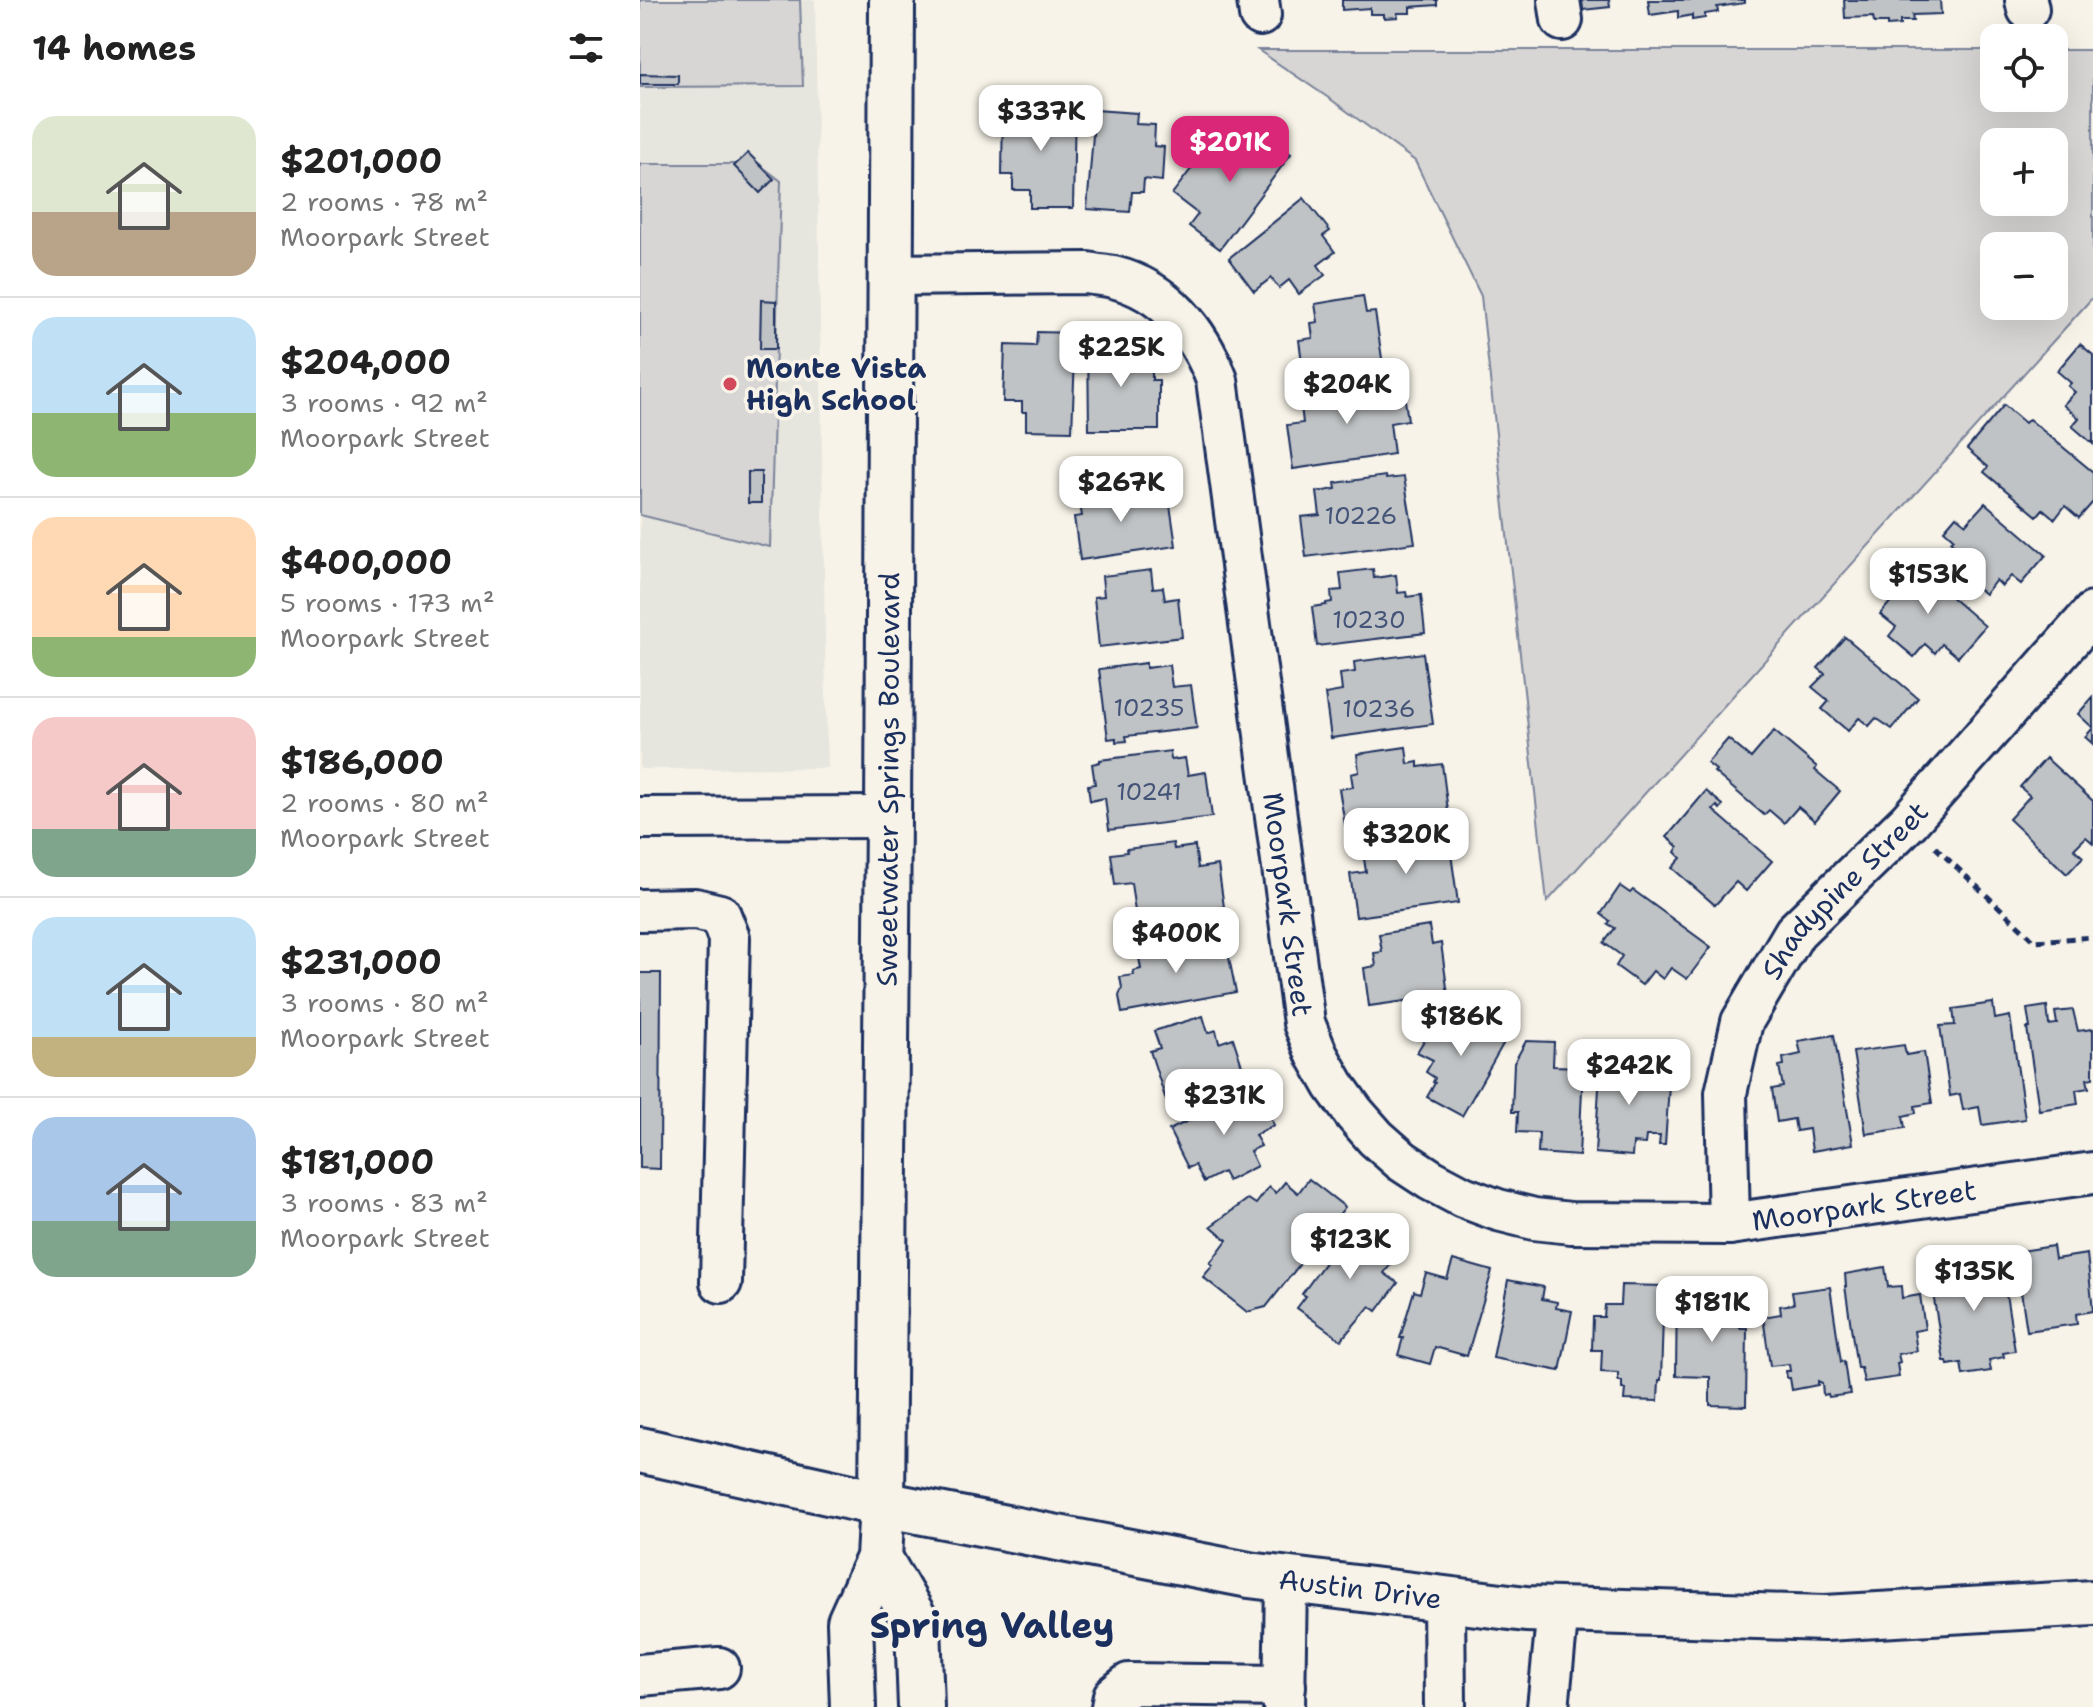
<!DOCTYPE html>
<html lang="en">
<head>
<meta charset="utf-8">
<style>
  :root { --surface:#fff; --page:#f2f2f2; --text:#222; --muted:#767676; --line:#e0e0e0; --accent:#db2777 }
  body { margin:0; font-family:"Shantell Sans",sans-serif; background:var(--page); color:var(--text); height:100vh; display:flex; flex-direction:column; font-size:30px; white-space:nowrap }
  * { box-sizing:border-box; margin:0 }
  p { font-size:26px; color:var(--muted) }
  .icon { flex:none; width:44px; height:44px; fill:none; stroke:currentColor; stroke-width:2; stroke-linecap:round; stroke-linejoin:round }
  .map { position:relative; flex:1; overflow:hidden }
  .side { display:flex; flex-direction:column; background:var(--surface); width:640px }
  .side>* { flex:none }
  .buttons { position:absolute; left:1340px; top:24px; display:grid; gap:16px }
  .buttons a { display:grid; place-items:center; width:88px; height:88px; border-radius:16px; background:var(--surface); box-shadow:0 8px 32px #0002; font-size:40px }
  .price { position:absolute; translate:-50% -68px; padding:0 18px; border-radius:16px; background:#fff; color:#222; font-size:26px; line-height:52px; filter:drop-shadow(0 2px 4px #0008) }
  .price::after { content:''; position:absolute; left:50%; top:48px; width:24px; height:18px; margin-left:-12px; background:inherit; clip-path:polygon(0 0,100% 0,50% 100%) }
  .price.selected { background:var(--accent); color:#fff }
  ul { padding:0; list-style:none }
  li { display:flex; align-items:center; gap:24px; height:200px; padding:0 32px }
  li+li { border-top:2px solid var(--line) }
  li span { display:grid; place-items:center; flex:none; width:224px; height:160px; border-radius:24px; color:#555 }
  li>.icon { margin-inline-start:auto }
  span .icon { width:96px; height:96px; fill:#fffc; stroke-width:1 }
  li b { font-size:34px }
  h2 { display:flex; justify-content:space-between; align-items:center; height:96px; padding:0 32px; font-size:34px }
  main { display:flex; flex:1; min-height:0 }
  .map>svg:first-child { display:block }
</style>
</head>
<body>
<main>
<section class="side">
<h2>14 homes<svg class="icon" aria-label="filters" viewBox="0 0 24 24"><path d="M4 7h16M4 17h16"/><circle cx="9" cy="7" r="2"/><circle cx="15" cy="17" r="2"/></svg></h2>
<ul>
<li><span style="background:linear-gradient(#dfe7d0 60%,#b9a48a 0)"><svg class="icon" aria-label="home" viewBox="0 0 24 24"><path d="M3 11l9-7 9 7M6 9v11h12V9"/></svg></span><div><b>$201,000</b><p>2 rooms · 78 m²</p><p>Moorpark Street</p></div></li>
<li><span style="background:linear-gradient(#bfe0f5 60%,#8fb573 0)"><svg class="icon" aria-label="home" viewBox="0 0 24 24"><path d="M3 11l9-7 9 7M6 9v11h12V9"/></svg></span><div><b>$204,000</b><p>3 rooms · 92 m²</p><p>Moorpark Street</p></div></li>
<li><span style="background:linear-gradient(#ffd9b3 75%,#8fb573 0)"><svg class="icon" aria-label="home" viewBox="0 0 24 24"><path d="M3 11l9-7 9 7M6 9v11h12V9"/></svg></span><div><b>$400,000</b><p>5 rooms · 173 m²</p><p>Moorpark Street</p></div></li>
<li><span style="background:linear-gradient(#f6c9c9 70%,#7fa58c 0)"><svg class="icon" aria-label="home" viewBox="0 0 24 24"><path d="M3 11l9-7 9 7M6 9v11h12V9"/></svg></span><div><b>$186,000</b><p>2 rooms · 80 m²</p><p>Moorpark Street</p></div></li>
<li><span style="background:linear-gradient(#bfe0f5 75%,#c2b280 0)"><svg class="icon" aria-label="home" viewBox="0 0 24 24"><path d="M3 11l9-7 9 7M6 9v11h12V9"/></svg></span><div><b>$231,000</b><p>3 rooms · 80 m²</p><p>Moorpark Street</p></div></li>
<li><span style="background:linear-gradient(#a9c7e8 65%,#7fa58c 0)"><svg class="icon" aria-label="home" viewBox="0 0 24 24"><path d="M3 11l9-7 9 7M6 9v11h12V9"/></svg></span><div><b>$181,000</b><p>3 rooms · 83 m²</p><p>Moorpark Street</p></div></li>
</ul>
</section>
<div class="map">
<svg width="1453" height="1707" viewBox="0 0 1453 1707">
  <rect width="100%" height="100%" fill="#f7f3e8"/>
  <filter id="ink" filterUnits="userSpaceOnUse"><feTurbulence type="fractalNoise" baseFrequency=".0125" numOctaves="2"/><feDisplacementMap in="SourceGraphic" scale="16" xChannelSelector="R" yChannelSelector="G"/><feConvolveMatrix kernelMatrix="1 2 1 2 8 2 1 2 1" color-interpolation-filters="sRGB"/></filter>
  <g filter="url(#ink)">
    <polygon fill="#e6e5de" points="0,0 175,0 187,768 0,769"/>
    <g fill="#d7d6d4" stroke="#798299" stroke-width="2" fill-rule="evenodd">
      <polygon points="0,0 160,0 163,86 0,87"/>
      <path d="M 618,50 L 1354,50 L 1354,98 L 1414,98 L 1414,50 L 1453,50 L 1453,297 L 907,902 L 841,296 L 775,161 L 693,101 ZM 1414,142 L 1414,202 L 1354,202 L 1354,142 ZM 1414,246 L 1414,306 L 1354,306 L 1354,246 Z"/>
      <polygon points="0,164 119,164 141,181 130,547 0,515"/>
    </g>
    <g fill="#c0c3c5" stroke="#1b2f5e" stroke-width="2">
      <polygon points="702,0 797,0 797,5 770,7 770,13 757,13 758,17 744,18 744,14 730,14 730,8 702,10"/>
      <polygon points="942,0 969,0 970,7 943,10"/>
      <polygon points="1008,0 1105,0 1105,3 1077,7 1078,12 1065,14 1065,18 1052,20 1052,15 1038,18 1038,11 1010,15"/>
      <polygon points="1204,0 1300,0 1301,14 1272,15 1273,21 1260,21 1260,25 1247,26 1247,23 1234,23 1233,17 1205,18"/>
      <polygon points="0,74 38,75 38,84 0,84"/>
      <polygon points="363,105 435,105 433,208 390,208 390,190 373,190 373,175 362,175"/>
      <polygon points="455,110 497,113 496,124 515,125 514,146 524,147 522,181 504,179 503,192 492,192 490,212 447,209"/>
      <polygon points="611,125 651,154 580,249 549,226 558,214 532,194 568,147 581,157 588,148 591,151"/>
      <polygon points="108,153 134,179 120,193 94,166"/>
      <polygon points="664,198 690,231 683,236 695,252 678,265 685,275 659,294 649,280 639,288 631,278 614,291 589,258"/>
      <polygon points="723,296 726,313 735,312 743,365 664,377 659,340 673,338 671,323 678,322 675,304"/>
      <polygon points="121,300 136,301 136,349 120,349"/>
      <polygon points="397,332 436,333 432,431 386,430 386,412 382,412 382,402 363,402 365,345 396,346"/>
      <polygon points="448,340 490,340 490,361 512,360 512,380 519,380 519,430 449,430"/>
      <polygon points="1440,344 1453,355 1453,444 1432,426 1439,418 1423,405 1435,392 1428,386 1431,383 1417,371"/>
      <polygon points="744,384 745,389 763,387 768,420 750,423 754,454 653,469 647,425 663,423 661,406 676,404 675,394"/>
      <polygon points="1364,405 1385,423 1389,419 1453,472 1453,502 1439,518 1425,506 1415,519 1403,509 1397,516 1344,472 1348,467 1327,449"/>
      <rect x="108" y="472" width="13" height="31"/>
      <polygon points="745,476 746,479 764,477 775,543 666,557 661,517 680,515 677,492 696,489 695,483"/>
      <polygon points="492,480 496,507 530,505 536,546 440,560 434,517 442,516 439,498 461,495 459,485"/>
      <polygon points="1345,503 1406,555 1381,584 1371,576 1362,586 1356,580 1345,594 1307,562 1319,549 1311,542 1314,539 1304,530 1316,516 1326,524"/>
      <polygon points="1272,563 1345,626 1318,657 1302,644 1295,653 1285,644 1274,657 1249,636 1256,627 1240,614 1252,600 1246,595"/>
      <polygon points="733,569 734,578 756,575 758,593 766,592 767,597 781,595 785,633 677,646 672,607 686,605 686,603 692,602 691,591 702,590 700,573"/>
      <polygon points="511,570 513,588 523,587 525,600 538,598 542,637 459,647 454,597 464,596 462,576"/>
      <polygon points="1205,637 1278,698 1252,729 1236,718 1229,726 1219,718 1208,731 1182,709 1189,701 1172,687 1185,674 1178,668"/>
      <polygon points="783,653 793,724 691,738 685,694 702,691 700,674 715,672 714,662"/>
      <polygon points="506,663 506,668 529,665 532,687 551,685 557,728 486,736 487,741 476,742 476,738 468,739 459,669"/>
      <polygon points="1453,697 1453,744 1445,737 1453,728 1438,714"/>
      <polygon points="1134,731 1177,767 1175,770 1200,791 1175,821 1158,807 1144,823 1129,810 1124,815 1074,772 1076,770 1067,763 1088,739 1111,758"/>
      <polygon points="766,747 768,764 778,762 778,767 802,764 808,811 705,825 699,789 713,787 711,774 719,772 717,754"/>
      <polygon points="530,751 531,760 545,758 548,775 566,772 572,817 469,830 465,798 450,801 448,785 455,784 452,764 460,762 460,760"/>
      <polygon points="1406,758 1453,801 1453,843 1446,837 1434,849 1443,857 1427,874 1369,819 1390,796 1380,787"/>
      <polygon points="1066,791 1083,805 1080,809 1077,806 1073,810 1132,861 1106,891 1096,882 1075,905 1032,868 1041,858 1035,852 1038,847 1027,837"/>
      <polygon points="808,833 818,903 716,917 710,874 726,872 723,852 740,849 739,842"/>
      <polygon points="533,843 534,849 555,846 558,868 578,865 584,907 496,919 491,883 475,885 471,854 487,852 486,849"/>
      <polygon points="980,886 990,893 993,890 1071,947 1047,979 1031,968 1023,979 1013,971 1002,985 976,966 982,956 964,943 975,928 968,924 970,921 961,914"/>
      <polygon points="789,926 792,945 801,943 808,995 729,1006 724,968 736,966 734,953 742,952 739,934"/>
      <polygon points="533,934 533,937 551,934 554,947 566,945 568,956 588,953 596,992 482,1013 479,996 482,988 480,977 494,975 493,971 501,969 498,952 519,947 517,936"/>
      <polygon points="0,973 21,973 20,1169 0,1168"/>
      <polygon points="1353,1003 1355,1019 1370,1016 1385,1119 1342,1125 1339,1107 1323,1110 1320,1094 1310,1096 1300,1026 1315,1025 1313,1009"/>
      <polygon points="1407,1006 1409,1025 1417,1024 1415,1012 1433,1010 1438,1031 1453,1029 1453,1078 1447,1079 1449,1088 1436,1090 1438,1104 1399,1110 1387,1028 1390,1028 1387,1009"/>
      <polygon points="813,1010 829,1019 833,1012 870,1032 822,1116 787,1097 795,1083 793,1082 795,1078 786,1072 793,1060 777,1052 794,1024 802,1029"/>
      <polygon points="563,1016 568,1033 576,1030 579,1043 593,1038 605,1075 526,1100 510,1051 520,1048 514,1031"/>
      <polygon points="1194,1035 1213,1144 1172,1151 1169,1129 1156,1131 1154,1119 1137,1122 1132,1089 1143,1087 1139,1066 1144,1065 1143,1058 1161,1054 1158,1041"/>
      <polygon points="886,1041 914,1042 913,1066 943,1067 939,1156 898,1153 899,1133 877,1132 878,1112 872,1112 874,1063"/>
      <polygon points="1264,1045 1266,1055 1284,1052 1292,1103 1275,1106 1276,1113 1263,1116 1265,1128 1226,1134 1213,1052"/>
      <polygon points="963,1059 1010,1062 1010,1083 1029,1085 1025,1145 1019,1145 1020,1136 1006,1136 1005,1144 993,1143 992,1156 955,1153 960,1072 962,1072"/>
      <polygon points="615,1089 634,1125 615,1135 621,1146 610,1151 617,1166 588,1181 583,1172 564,1182 555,1165 548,1168 529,1130"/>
      <polygon points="669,1179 705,1207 626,1307 607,1312 563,1277 573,1265 570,1263 587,1240 571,1226 608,1199 616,1204 629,1187 636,1193 645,1182 658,1193"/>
      <polygon points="718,1217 751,1240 739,1256 751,1264 744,1273 758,1283 737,1311 730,1306 701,1340 657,1308 666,1296 662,1294"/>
      <polygon points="1413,1246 1415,1259 1447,1254 1453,1311 1436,1314 1437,1324 1387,1331 1375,1252"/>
      <polygon points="1359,1250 1375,1351 1363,1353 1364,1357 1349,1360 1351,1371 1323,1375 1321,1363 1308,1365 1307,1361 1304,1361 1293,1293 1304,1291 1301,1276 1318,1273 1315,1256"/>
      <polygon points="813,1260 852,1271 827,1356 795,1347 790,1364 758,1355 763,1338 760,1338 774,1291 780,1293 786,1273 807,1279"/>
      <polygon points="1245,1267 1248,1287 1261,1286 1262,1298 1280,1295 1285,1329 1274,1331 1277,1351 1258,1354 1260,1362 1257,1363 1259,1377 1224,1382 1221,1368 1217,1368 1205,1286 1206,1286 1205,1274"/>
      <polygon points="868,1280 904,1287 902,1299 917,1302 916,1308 932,1311 920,1371 853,1358"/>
      <polygon points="981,1285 1024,1286 1021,1380 1019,1380 1018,1401 984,1400 985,1389 982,1389 982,1381 978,1381 978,1373 961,1372 962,1350 952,1350 953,1317 964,1317 965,1305 980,1305"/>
      <polygon points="1037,1286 1079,1287 1078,1307 1101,1307 1100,1328 1107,1328 1106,1406 1070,1405 1070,1377 1036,1376"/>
      <polygon points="1190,1287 1201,1362 1204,1361 1208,1389 1210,1389 1211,1394 1189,1397 1188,1394 1183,1395 1182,1383 1178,1381 1178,1385 1152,1390 1150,1378 1147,1378 1146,1371 1150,1371 1149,1364 1130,1366 1123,1317 1141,1314 1140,1306 1154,1304 1152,1292"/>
    </g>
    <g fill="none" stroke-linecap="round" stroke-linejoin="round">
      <defs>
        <g id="minor">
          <polyline points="618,0 620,15"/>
          <polyline points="919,0 922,20"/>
          <polyline points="1386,0 1388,9"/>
          <path id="s1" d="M 251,275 L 448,273 C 456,275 465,275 473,277 C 526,290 559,332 577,380 L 664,1023 L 677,1055 L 694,1085 L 714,1113 L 736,1138 L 762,1161 L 791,1180 L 823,1197 L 858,1210 L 894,1219 L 931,1223 L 1089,1224 L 1453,1173"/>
          <polyline points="0,818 248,817"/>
          <polyline points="0,910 55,909 80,915 89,938 81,1282"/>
          <path id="s2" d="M 1089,1224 L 1086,1093 L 1102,1022 L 1155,932 L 1269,821 L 1453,613"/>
          <polyline points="804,1599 805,1707"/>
          <polyline points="0,1675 79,1668"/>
          <polyline points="472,1707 474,1696 489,1684 645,1686"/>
          <polyline points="644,1707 646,1580"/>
          <polyline points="908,1707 918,1610"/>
        </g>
        <g id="major">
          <path id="s3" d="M 0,1450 L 242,1504 L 609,1575 L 886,1609 L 1185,1618 L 1453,1603"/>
          <polyline points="239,1558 278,1625 281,1707"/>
          <path id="s4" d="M 213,1707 L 210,1622 L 239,1558 L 242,1504 L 248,817 L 252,0"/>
        </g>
      </defs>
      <use href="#minor" stroke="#1b2f5e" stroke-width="46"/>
      <use href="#major" stroke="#1b2f5e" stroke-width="50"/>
      <polyline stroke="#1b2f5e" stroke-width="5" stroke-dasharray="8 6" stroke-linecap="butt" points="1295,847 1395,941 1453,937"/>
      <use href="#minor" stroke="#f7f3e8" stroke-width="40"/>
      <use href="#major" stroke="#f7f3e8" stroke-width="44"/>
    </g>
  </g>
  <circle fill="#d1495b" stroke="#f7f3e8" stroke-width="3" cx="90" cy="384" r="8"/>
  <g text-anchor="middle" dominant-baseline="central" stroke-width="7" stroke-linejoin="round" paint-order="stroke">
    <g font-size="24" fill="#445478">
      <text x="721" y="516">10226</text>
      <text x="729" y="620">10230</text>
      <text x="509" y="708">10235</text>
      <text x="739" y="709">10236</text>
      <text x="509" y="792">10241</text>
    </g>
    <g font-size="28" font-weight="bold" fill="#1b2f5e" stroke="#f7f3e8" text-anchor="start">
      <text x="106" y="368">Monte Vista<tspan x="106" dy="32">High School</tspan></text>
    </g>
    <g font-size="28" fill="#1b2f5e" stroke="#f7f3e8">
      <text stroke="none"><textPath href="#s4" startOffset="934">Sweetwater Springs Boulevard</textPath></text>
      <text stroke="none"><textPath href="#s2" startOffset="372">Shadypine Street</textPath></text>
      <text stroke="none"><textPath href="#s1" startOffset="904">Moorpark Street</textPath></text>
      <text stroke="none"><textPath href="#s1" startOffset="1672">Moorpark Street</textPath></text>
      <text stroke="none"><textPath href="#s3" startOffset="734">Austin Drive</textPath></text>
    </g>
    <g font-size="36" font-weight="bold" fill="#1b2f5e" stroke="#f7f3e8">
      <text x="352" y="1625">Spring Valley</text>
    </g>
  </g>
</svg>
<div class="buttons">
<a><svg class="icon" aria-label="locate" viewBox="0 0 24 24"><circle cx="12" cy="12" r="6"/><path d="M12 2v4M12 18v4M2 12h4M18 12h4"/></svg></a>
<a>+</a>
<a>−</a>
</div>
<b class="price" style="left:401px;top:153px">$337K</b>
<b class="price selected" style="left:590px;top:184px">$201K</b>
<b class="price" style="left:481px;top:389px">$225K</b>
<b class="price" style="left:707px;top:426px">$204K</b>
<b class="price" style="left:481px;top:524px">$267K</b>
<b class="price" style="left:1288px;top:616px">$153K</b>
<b class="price" style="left:766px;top:876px">$320K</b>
<b class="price" style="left:536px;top:975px">$400K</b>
<b class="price" style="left:821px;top:1058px">$186K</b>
<b class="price" style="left:989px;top:1107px">$242K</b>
<b class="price" style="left:584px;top:1137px">$231K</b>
<b class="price" style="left:710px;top:1281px">$123K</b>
<b class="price" style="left:1334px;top:1313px">$135K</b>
<b class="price" style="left:1072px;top:1344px">$181K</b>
</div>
</main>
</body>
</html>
